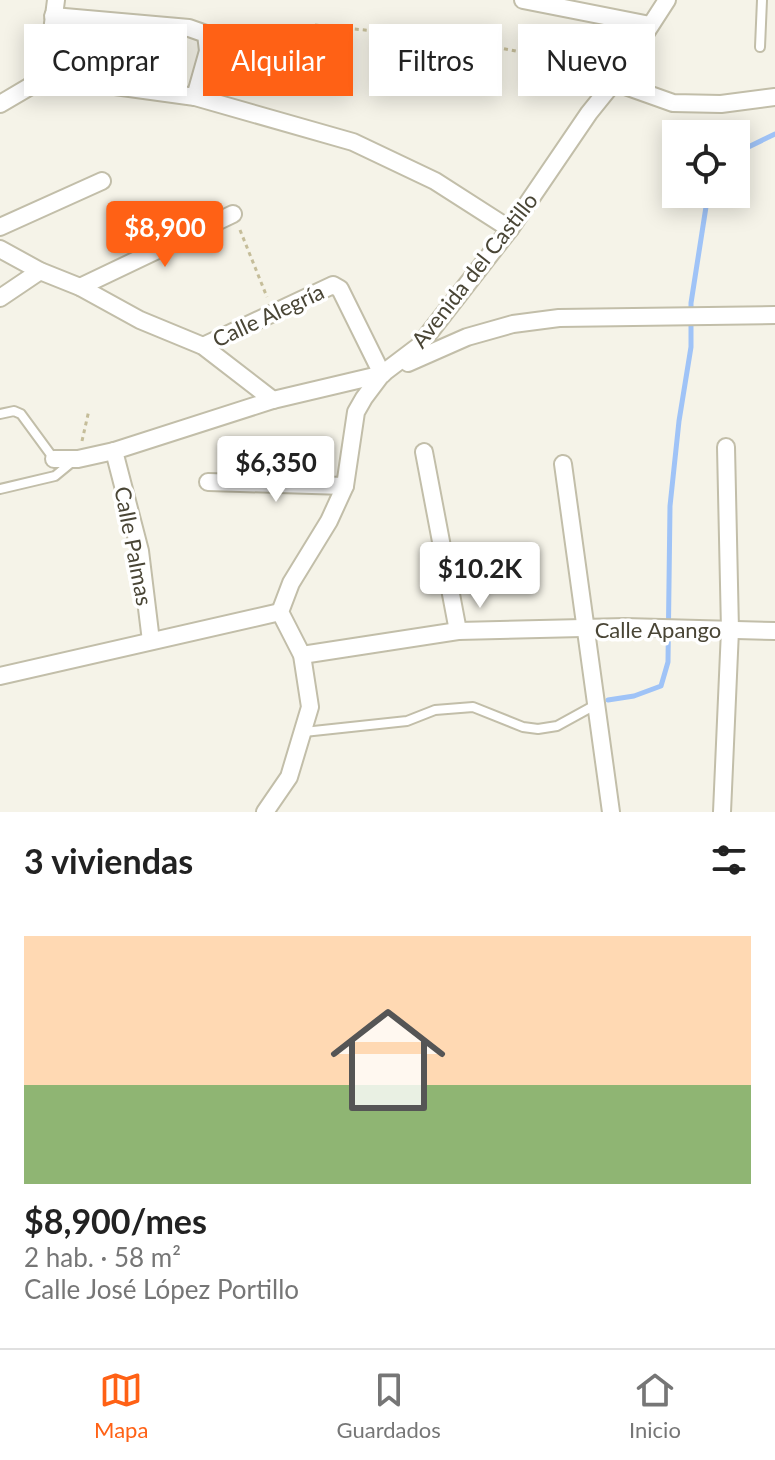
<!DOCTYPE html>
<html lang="es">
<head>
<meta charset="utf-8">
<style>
  :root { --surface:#fff; --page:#f2f2f2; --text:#222; --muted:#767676; --line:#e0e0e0; --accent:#ff6115 }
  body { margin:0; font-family:Lato,sans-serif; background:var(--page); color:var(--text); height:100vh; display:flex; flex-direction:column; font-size:30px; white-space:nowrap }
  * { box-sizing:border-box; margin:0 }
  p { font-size:26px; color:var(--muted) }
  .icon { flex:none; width:44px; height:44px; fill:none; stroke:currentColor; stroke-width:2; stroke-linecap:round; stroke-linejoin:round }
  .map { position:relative; height:812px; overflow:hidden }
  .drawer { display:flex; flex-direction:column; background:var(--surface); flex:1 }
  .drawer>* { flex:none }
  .hud { position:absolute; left:24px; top:24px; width:728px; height:72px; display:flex; gap:16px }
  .buttons { position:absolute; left:662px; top:120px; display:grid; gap:16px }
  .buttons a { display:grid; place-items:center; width:88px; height:88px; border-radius:0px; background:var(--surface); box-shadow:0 4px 20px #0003; font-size:40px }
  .price { position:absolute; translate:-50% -68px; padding:0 18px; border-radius:8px; background:#fff; color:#222; font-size:26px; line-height:52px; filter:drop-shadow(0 2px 4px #0008) }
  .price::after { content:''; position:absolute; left:50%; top:48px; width:24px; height:18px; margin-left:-12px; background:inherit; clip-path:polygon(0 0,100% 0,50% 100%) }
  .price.selected { background:var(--accent); color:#fff }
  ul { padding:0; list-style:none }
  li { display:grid; align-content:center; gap:16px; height:424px; padding:0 24px }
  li+li { border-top:2px solid var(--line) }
  li span { display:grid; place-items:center; height:248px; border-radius:0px; color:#555 }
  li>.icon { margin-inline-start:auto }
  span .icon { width:144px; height:144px; fill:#fffc; stroke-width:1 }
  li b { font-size:34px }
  h2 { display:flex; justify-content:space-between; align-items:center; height:96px; padding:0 24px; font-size:34px }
  .pill { padding:0 28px; border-radius:0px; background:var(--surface); box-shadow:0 4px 20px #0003; font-size:28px; line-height:72px }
  .pill.selected { background:var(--accent); color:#fff }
  .tabs { display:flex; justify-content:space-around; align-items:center; height:112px; border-top:2px solid var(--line); background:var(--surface); font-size:22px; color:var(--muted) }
  .tabs a { display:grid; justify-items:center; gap:4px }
  .tabs .selected { color:var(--accent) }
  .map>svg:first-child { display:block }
</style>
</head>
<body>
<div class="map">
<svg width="775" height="812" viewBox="0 0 775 812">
  <rect width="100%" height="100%" fill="#f5f3e8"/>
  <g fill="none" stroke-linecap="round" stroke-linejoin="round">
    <g stroke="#9fc3f7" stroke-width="5">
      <polyline points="736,153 775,134"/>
      <polyline points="608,700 634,696 661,686 668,662 670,506 679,421 691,347 691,303 708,194"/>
    </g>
    <defs>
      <g id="lane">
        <polyline points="760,47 762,0"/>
        <polyline points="0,414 14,411 21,414 54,459"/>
        <polyline points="0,489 55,476 72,462"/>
        <polyline points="304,732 407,721 435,710 473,707 523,727 538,729 557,726 597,704"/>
      </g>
      <g id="street">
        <polyline points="56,0 49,55 55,66 115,86 195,97 353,142 435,181 510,229"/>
        <polyline points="523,0 650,25"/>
        <polyline points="53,16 189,28 206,34 208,51 195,97"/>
        <polyline points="614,82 673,103 721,104 775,97"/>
        <polyline points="0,104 29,87 55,66"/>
        <polyline points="0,227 102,181"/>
        <polyline points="0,249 40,271 80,287 140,320 203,346 273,400"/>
        <polyline points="80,287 233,214"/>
        <polyline points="0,298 40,271"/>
        <polyline points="203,346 333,285 340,289 382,374"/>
        <polyline points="408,363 467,337 513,324 559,318 775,315"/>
        <polyline points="114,451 140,551 151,641"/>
        <polyline points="424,452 458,631"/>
        <polyline points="54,459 78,459 114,451 273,400 383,374"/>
        <polyline points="563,464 611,812"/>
        <polyline points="208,482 345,486"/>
        <polyline points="302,655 458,631 625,627 775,631"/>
        <polyline points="0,676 280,612"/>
        <polyline points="265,812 289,777 310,707 302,655 280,612 291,583 329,521 345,486 356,412 364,398 382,374 419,346 510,229 589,113 614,82 667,0"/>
        <polyline points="722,812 730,630 726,447"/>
      </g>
    </defs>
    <use href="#lane" stroke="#c2bea9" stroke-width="12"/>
    <use href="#street" stroke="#c2bea9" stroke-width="20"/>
    <g stroke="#c5bd99" stroke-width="3" stroke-dasharray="4 4" stroke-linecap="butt">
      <polyline points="315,25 384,32 421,42 451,38 605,69"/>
      <polyline points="240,230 267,297"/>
      <polyline points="82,441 89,410"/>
    </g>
    <use href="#lane" stroke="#fff" stroke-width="8"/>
    <use href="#street" stroke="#fff" stroke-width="16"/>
  </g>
  <g text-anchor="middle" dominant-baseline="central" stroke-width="7" stroke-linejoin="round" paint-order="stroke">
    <g font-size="22" fill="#494535" stroke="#fff">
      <text transform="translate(474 270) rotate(-52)">Avenida del Castillo</text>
      <text transform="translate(268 315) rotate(-25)">Calle Alegría</text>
      <text transform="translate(134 546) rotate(79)">Calle Palmas</text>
      <text x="658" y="629">Calle Apango</text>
    </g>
  </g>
</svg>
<div class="buttons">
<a><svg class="icon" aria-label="locate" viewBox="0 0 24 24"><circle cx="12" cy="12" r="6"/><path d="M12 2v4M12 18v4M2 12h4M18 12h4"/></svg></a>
</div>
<b class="price selected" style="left:165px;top:269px">$8,900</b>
<b class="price" style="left:276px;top:504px">$6,350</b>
<b class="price" style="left:480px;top:610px">$10.2K</b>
<div class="hud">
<a class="pill">Comprar</a>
<a class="pill selected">Alquilar</a>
<a class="pill">Filtros</a>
<a class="pill">Nuevo</a>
</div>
</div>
<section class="drawer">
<h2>3 viviendas<svg class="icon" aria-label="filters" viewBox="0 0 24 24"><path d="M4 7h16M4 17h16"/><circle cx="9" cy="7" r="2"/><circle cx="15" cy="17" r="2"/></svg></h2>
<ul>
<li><span style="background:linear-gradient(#ffd9b3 60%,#8fb573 0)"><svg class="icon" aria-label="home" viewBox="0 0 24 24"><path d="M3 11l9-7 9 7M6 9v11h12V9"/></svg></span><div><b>$8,900/mes</b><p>2 hab. · 58 m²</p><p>Calle José López Portillo</p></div></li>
</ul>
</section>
<nav class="tabs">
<a class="selected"><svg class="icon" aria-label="map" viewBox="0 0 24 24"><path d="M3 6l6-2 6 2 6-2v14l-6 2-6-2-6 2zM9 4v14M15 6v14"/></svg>Mapa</a>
<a><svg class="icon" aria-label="saved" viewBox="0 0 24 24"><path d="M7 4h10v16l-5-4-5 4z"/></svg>Guardados</a>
<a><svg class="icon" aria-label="home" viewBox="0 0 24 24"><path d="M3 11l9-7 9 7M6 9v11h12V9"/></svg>Inicio</a>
</nav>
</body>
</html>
